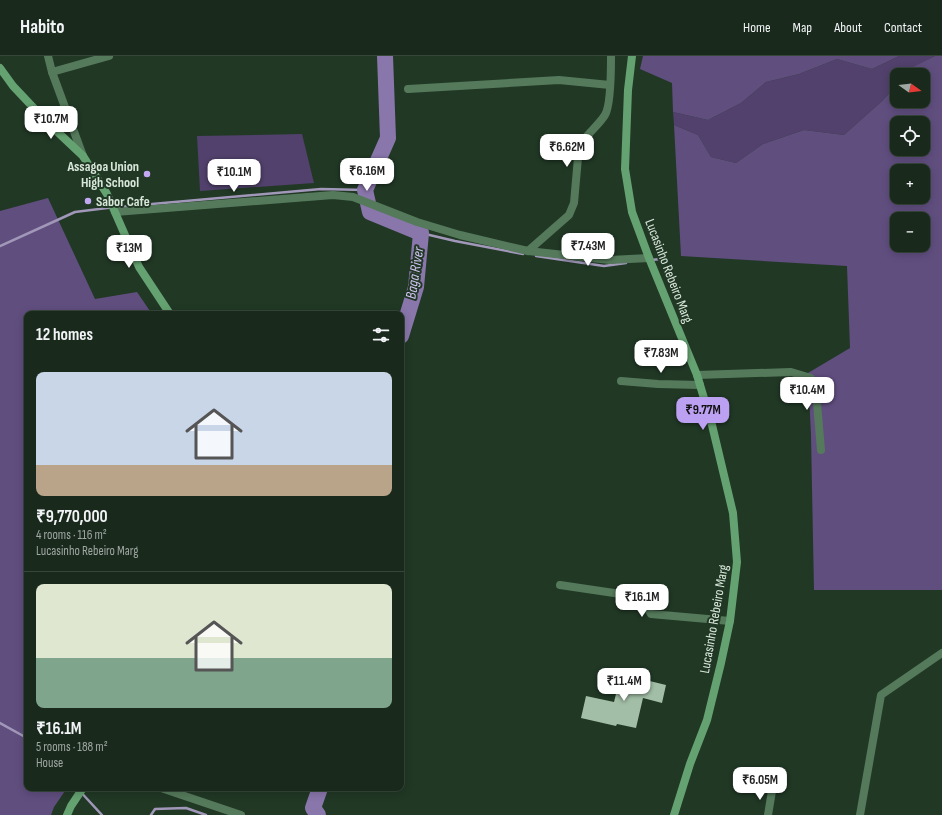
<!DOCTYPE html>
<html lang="en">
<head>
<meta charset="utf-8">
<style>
  :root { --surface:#192a1c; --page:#263629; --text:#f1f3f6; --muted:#9fa7a3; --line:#37463b; --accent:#bca0f2 }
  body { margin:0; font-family:"Sofia Sans Condensed",sans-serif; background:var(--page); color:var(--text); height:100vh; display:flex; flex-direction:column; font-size:15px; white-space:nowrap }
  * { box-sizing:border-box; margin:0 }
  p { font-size:13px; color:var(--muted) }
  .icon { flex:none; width:22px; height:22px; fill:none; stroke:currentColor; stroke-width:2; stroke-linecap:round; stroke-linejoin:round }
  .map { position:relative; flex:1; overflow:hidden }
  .drawer { position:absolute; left:24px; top:255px; width:380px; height:480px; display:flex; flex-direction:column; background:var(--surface); border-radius:8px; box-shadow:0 2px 10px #0003,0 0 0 1px var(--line) }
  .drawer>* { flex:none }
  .needle { width:26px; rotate:105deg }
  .buttons { position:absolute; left:890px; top:12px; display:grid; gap:8px }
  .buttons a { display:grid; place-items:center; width:40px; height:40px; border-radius:8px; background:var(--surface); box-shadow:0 2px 10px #0003,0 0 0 1px var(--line); font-size:20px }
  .price { position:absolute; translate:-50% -34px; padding:0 9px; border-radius:8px; background:#fff; color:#222; font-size:13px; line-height:26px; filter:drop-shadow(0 1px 2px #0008) }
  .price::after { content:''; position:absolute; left:50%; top:24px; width:12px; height:9px; margin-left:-6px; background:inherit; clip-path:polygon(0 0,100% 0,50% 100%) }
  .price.selected { background:var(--accent); color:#111 }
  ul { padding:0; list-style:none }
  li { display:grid; align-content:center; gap:8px; height:212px; padding:0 12px }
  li+li { border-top:1px solid var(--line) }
  li span { display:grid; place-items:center; height:124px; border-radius:8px; color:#555 }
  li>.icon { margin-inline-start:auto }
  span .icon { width:72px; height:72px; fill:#fffc; stroke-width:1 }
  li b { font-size:17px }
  h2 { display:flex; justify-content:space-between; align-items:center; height:48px; padding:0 12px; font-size:17px }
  header { display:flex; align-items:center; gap:24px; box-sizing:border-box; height:56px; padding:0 20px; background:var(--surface); border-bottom:1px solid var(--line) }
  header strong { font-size:19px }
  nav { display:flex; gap:22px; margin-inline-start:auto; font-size:14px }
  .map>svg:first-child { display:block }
</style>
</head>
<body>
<header>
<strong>Habito</strong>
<nav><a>Home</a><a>Map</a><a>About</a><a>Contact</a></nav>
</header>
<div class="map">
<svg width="942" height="759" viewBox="0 0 942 759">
  <rect width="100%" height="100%" fill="#213825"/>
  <g fill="#51416c">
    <polygon points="899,0 935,0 916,10 907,19 897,19 897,29 881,46 844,79 804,74 763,88 736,107 711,101 698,79 674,69 673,56 708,64 741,47 766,26 799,18 837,3 872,13"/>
    <polygon points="302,78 314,127 200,135 197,80"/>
  </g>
  <g fill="#604e7f" fill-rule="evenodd">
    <polygon points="643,0 899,0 872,13 837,3 799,18 766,26 741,47 708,64 673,56 672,27 640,13"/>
    <path d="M 935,0 L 942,0 L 942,534 L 814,534 L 811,379 L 808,317 L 850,292 L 847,210 L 681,200 L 674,69 L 698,79 L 711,101 L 736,107 L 763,88 L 804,74 L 844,79 L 881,46 L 897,29 L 897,45 L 923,45 L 923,19 L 907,19 L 915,10 ZM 897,67 L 923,67 L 923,93 L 897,93 ZM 897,115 L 923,115 L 923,141 L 897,141 ZM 897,163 L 923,163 L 923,189 L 897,189 Z"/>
    <polygon points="48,142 95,243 137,236 152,258 27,258 27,732 67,732 54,751 51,759 0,759 0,155"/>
  </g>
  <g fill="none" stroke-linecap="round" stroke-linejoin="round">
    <g stroke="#a198b9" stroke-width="2.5">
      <polyline points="421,177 455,185 523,198"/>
      <polyline points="0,190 75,156 107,152 321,133 365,134"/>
      <polyline points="536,200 604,210 626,207"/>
      <polyline points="651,204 661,203"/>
      <polyline points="0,667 27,682"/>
      <polyline points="77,732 102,759"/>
      <polyline points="151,759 155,753 186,752 206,759"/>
    </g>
    <g stroke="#8976ab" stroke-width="16">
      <polyline points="385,0 388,82 365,134 370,156 421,177 416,231 401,280"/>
      <polyline points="318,759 313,752 320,732"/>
    </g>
  </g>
  <polygon fill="#a2bea6" points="621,618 666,629 662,647 643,642 636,672 617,668 616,670 581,662 586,640 614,646"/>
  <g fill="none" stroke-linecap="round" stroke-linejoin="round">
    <g stroke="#557a5b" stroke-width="8">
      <polyline points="48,0 52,16 83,100"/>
      <polyline points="52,16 109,0"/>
      <polyline points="408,33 559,24 610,29"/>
      <polyline points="115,156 333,139 353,141 417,166 460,179 528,195 610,204 649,202"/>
      <path d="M 528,195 L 569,159 L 574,147 L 579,90 C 586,79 598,70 605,59 C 611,49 611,13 611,0"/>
      <polyline points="697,319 791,316 811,322 816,335 821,394"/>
      <polyline points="621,325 658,328 700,329"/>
      <polyline points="560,529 641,541 651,558 730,565"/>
      <polyline points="161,732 241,759"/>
      <polyline points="768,759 772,735"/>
      <polyline points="860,759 881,639 942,597"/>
    </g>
    <g stroke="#65a271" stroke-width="8">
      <polyline points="632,0 628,34 625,113 632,156 649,202 697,319 712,369 733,457 737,506 730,565 721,607 707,664 690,708 674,759"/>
      <polyline points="0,12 13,30 47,66 83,100 107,138 139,211 170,258"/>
      <polyline points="67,759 71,750 83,732"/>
    </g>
  </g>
  <g fill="#c2a8f3" stroke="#213825" stroke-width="1.5">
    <circle cx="147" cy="118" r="4"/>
    <circle cx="88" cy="145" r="4"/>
  </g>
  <g text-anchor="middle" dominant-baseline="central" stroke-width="4" stroke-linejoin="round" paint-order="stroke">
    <g font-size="14" font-weight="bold" fill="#d8e7da" stroke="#213825" text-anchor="end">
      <text x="139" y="110">Assagoa Union<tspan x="139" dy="16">High School</tspan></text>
      <text x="96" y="145" text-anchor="start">Sabor Cafe</text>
    </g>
    <g font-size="14" fill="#d8e7da" stroke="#213825">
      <text transform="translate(669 215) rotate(69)">Lucasinho Rebeiro Marg</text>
      <text transform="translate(714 563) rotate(-80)">Lucasinho Rebeiro Marg</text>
    </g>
    <g font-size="15" font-style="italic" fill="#d3c4f3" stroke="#213825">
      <text transform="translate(415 217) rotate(-81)">Baga River</text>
    </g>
  </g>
</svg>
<div class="buttons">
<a><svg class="needle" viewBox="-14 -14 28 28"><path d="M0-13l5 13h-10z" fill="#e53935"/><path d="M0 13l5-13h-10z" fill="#9fa7a3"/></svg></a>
<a><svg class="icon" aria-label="locate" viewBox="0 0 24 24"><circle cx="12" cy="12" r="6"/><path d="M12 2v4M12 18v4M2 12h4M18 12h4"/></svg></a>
<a>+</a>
<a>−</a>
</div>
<b class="price" style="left:51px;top:84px">₹10.7M</b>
<b class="price" style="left:567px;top:112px">₹6.62M</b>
<b class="price" style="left:367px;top:136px">₹6.16M</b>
<b class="price" style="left:234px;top:137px">₹10.1M</b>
<b class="price" style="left:588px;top:211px">₹7.43M</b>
<b class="price" style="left:129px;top:213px">₹13M</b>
<b class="price" style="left:661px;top:318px">₹7.83M</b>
<b class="price" style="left:807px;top:355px">₹10.4M</b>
<b class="price selected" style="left:703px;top:375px">₹9.77M</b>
<b class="price" style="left:642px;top:562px">₹16.1M</b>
<b class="price" style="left:624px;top:646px">₹11.4M</b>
<b class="price" style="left:760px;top:745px">₹6.05M</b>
<section class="drawer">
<h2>12 homes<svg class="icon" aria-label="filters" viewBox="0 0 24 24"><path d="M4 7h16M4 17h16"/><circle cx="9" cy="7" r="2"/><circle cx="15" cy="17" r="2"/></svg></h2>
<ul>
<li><span style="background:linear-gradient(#c9d6e8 75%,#b9a48a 0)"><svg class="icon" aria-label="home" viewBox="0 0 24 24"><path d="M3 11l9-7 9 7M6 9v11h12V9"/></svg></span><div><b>₹9,770,000</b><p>4 rooms · 116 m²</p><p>Lucasinho Rebeiro Marg</p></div></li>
<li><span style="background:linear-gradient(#dfe7d0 60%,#7fa58c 0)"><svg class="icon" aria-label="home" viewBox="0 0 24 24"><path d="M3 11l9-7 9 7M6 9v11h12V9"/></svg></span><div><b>₹16.1M</b><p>5 rooms · 188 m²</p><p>House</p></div></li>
</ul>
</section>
</div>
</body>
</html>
